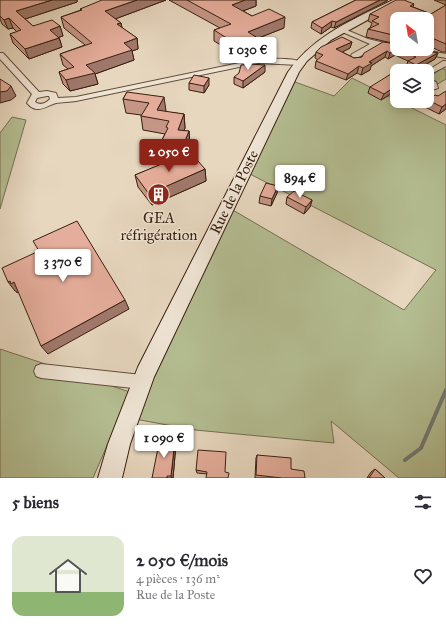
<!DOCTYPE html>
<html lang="fr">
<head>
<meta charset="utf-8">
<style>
  :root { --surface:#fff; --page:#f2f2f3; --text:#2b2b33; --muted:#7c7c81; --accent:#8f2418 }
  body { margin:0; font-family:"IM FELL Great Primer",serif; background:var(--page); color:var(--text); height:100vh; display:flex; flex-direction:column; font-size:15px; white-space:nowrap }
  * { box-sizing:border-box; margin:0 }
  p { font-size:13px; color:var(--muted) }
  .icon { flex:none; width:22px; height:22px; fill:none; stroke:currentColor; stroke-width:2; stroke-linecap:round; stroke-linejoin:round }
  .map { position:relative; height:478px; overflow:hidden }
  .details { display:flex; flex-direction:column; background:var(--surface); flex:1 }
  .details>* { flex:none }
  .needle { width:26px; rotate:329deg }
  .fabs { position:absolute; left:390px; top:12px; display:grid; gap:8px }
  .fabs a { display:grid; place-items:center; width:44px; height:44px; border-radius:8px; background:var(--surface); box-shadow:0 2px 10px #0003; font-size:20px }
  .price { position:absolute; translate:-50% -34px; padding:0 9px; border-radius:4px; background:#fff; color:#222; font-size:13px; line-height:26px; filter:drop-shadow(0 1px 2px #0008) }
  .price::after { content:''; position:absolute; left:50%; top:24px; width:12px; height:9px; margin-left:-6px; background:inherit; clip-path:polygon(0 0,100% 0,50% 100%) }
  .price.selected { background:var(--accent); color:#fff }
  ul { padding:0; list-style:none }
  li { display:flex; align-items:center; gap:12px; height:100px; padding:0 12px }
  li span { display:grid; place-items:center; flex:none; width:112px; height:80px; border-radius:12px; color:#555 }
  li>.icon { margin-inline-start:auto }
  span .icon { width:48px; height:48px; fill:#fffc; stroke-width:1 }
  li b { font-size:17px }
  h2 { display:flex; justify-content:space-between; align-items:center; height:48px; padding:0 12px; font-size:17px }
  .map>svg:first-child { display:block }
</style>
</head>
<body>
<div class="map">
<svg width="446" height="478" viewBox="0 0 446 478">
  <rect width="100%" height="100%" fill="#e7d7bf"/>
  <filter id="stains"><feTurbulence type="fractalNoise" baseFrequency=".005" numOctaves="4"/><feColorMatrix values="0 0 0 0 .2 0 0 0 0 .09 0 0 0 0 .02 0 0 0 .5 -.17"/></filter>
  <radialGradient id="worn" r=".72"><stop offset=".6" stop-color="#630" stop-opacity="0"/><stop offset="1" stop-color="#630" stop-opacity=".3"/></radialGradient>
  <g fill="#b4be92" stroke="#766e51">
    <polygon points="442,68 446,70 446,79 436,85 428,78"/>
    <polygon points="352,78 446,125 446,478 399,478 331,421 334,443 195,430 140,420 118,420 93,478 0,478 0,349 130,392 231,209 404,310 436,270 248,173 272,122 295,82 334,96"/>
    <polygon points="12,117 26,120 0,209 0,133"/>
  </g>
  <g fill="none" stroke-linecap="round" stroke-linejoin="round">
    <polyline stroke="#737a76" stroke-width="4" points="405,460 421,448 446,390"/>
    <defs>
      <g id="street">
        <polygon points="342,28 368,39 397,46 397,49 400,49 397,50 377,46 359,57 361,60 360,62 354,62 351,56 352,54 370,44 340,31 339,30"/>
        <polygon points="402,49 418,49 446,54 446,58 406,51"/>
        <path d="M 0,53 L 3,53 L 39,92 L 47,91 L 56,93 L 58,98 L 76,97 L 258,59 C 269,59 295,57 303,63 L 299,65 L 258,63 L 76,101 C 70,102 62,102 56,103 C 46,106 37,115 27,103 L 32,94 L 0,59 ZM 47,96 L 49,96 L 50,99 C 46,103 41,106 35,102 L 37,98 Z"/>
        <polygon points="443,61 446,61 446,66 427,76 427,71"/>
        <polygon points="427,78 436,82 438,88 427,92 427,88 430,87 427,83"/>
        <polygon points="41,364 142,375 147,377 149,382 147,387 142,389 41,378 36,376 34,371 36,366"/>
      </g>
      <path id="secondary" d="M 393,0 L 404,0 L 331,40 L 307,61 L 299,72 L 154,377 L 130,444 L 122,478 L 98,478 L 108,444 L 138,367 L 288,72 C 314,35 354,19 393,0 Z"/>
    </defs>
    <use href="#street" stroke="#644d3c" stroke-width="2"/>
    <use href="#secondary" stroke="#391f10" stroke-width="2"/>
    <use href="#street" fill="#efe5d5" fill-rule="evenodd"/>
    <use href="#secondary" fill="#efe5d5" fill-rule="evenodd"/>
  </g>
  <g fill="#c59585" stroke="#391f10">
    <polygon points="0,0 77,0 77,2 25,19 33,26 60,26 63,36 59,37 62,47 29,59 13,43 10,34 17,32 13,28 8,29 2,24 0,19"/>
    <polygon points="166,0 115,19 121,23 122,28 137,38 138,49 132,51 134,60 95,74 98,84 70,91 63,84 59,72 68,69 63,65 60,54 85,45 64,28 61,17 81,10 80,9"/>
    <polygon points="169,0 256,0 256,6 243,11 252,16 284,28 256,39 256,48 233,52 214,41 214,30 220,28"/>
    <polygon points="356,0 387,0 387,1 334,28 331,27 321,34 311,28 312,22"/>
    <polygon points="434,0 446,0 446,5"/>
    <polygon points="414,4 413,7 431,14 446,5 446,52 442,52 427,45 427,19 397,19 397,49 416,49 438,53 435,59 415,71 412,71 406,67 408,61 395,55 388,59 385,57 371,66 370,70 361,75 357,73 346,80 315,68 316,61 318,60 315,58 316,52 352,42 350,48 342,52 354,58 362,57 392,43 366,37 368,29 370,28 372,23 368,21 370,14"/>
    <polygon points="265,72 243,88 234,84 234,77"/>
    <polygon points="397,77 397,94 394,92 381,100 368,93 370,87"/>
    <polygon points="189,83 209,85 204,93 189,90"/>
    <polygon points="127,92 166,112 184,114 185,128 184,131 189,131 190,145 187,154 205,169 206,181 152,205 138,187 135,175 175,159 163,156 161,142 165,134 143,130 141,116 141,115 126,113 123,99"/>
    <polygon points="438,96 446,109 439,114 425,107 428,100"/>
    <polygon points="278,186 277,193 271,206 259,203 260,196"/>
    <polygon points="287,197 312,200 310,207 304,214 286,204"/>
    <polygon points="175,440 176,444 173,478 152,478"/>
    <polygon points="257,455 291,469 305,478 255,478 256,458"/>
    <polygon points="375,469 385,478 367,478 371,472"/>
    <polygon points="196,470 225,472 207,474 197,473"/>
  </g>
  <g fill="#a0796c" stroke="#391f10">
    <polygon points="52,0 77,0 77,2 19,21 16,11"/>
    <polygon points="137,0 166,0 107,22 105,11"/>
    <polygon points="245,0 256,0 256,6 232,15 232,5"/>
    <polygon points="380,0 387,0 387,1 334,28 336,22"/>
    <polygon points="285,17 284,28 256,39 256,48 233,52 233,42 248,32"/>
    <polygon points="9,18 13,28 8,29 4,20"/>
    <polygon points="332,21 331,27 321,34 322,28"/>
    <polygon points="121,23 123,33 117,24"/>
    <polygon points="60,26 63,36 53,39 50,30"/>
    <polygon points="59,38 62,47 29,59 25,49"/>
    <polygon points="137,38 138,49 132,51 134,60 95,74 98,84 70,91 66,80 86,65 124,43"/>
    <polygon points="352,42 350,48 335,56 336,49"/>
    <polygon points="397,49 395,55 388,59 390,53"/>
    <polygon points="387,51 385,57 371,66 370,70 361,75 363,68 369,62"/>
    <polygon points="438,53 435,59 414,71 416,65"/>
    <polygon points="265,65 265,72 243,88 243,81"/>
    <polygon points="359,66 357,73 346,80 348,74"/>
    <polygon points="209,78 209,85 204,93 204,86"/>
    <polygon points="11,86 16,96 11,100 0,103 0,92"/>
    <polygon points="396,86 394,92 381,100 384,94"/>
    <polygon points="164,97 166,111 161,119 157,110"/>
    <polygon points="446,104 446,109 439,114 442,107"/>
    <polygon points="184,114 185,128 179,143 178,130"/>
    <polygon points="189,131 190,145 184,160 183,146"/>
    <polygon points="205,169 206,181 152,205 149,194"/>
    <polygon points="278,186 277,193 271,206 272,199"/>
    <polygon points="312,200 310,207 304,214 306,207"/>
    <polygon points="10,281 14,282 20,291 17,293 16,291 15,291 8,282"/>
    <polygon points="125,300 129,309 48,354 41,346"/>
    <polygon points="175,440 176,444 173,478 172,478 171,476"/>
  </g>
  <g fill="#e5ad9b" stroke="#391f10">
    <polygon points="0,0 52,0 16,11 33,26 52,20 60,26 50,30 59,38 25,49 10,34 21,30 9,18 4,20 0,16"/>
    <polygon points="102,0 137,0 105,11 121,23 117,24 137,38 124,43 132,50 86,65 95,73 66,80 59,72 74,67 60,54 92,43 61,17 82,10 80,9"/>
    <polygon points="187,0 245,0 232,5 252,16 269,9 285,17 248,32 256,37 233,42 214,30 231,24"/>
    <polygon points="356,0 380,0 336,22 332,21 322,28 312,22"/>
    <polygon points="396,0 404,0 414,4 410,6 431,14 446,5 446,44 427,36 427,19 397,19 397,36 368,29 379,24 372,21 379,17 370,14"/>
    <polygon points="342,37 352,42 336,49 354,58 362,57 364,53 383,42 397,44 397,49 390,53 387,51 369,62 372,63 363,68 359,66 348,74 316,61 323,55 316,52 321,47"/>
    <polygon points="399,49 416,49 438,53 416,65 408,61 416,57"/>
    <polygon points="249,64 265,65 243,81 234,77 239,73 241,65"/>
    <polygon points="391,74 397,77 397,87 396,86 384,94 370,87"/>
    <polygon points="194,75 209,78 204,86 189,83"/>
    <polygon points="0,79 11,86 7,91 0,92"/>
    <polygon points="446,91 446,104 442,107 428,100 435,95 438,96"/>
    <polygon points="127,92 164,97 157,110 184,114 178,130 189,131 183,146 161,142 168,128 166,127 169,121 141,116 149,103 123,99"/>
    <polygon points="190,152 205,169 149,194 135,175"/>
    <polygon points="266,183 278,186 272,199 260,196"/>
    <polygon points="294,191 312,200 306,207 287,197"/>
    <polygon points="77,221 125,300 41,346 14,282 11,284 10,281 8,282 2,268 39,251 33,241"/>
    <polygon points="160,438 175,440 171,476 167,476 167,478 152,478"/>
    <polygon points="198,450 226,452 225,472 229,473 228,478 206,478 207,472 196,470"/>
    <polygon points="257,455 291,458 291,469 304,471 305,478 282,478 256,475"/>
    <polygon points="375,469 385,478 369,478"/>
  </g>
  <defs>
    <symbol id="building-disc" viewBox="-11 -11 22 22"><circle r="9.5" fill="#8f2418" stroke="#efe5d5"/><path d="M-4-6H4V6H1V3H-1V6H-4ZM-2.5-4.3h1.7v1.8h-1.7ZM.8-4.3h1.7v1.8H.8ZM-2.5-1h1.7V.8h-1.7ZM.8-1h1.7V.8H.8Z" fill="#fff"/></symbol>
  </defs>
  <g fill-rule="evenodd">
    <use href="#building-disc" x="146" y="182" width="25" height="25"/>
  </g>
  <g text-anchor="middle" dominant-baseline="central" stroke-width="3" stroke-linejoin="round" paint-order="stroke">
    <g font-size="15" fill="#391f10" stroke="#efe5d5">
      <text transform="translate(234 192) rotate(-64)">Rue de la Poste</text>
    </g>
    <g font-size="15" fill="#391f10" stroke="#efe5d5">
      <text x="159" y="218">GEA<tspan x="159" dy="17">réfrigération</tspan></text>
    </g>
  </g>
  <rect width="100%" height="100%" filter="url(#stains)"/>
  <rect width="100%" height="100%" fill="url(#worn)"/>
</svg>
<div class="fabs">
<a><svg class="needle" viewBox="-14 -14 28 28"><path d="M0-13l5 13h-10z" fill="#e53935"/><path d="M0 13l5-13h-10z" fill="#7c7c81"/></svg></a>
<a><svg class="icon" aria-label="layers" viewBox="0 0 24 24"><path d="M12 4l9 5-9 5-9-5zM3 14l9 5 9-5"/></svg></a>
</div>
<b class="price" style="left:248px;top:71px">1 030 €</b>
<b class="price selected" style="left:169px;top:173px">2 050 €</b>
<b class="price" style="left:300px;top:199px">894 €</b>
<b class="price" style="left:63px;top:283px">3 370 €</b>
<b class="price" style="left:164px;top:459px">1 090 €</b>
</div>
<section class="details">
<h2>5 biens<svg class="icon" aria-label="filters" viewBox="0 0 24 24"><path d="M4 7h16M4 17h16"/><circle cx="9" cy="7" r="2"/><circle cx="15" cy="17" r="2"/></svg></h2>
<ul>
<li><span style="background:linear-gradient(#dfe7d0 70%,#8fb573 0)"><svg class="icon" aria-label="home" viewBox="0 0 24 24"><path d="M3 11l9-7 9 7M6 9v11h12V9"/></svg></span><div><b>2 050 €/mois</b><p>4 pièces · 136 m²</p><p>Rue de la Poste</p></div><svg class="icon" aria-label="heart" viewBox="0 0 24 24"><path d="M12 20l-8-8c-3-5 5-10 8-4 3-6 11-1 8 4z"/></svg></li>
</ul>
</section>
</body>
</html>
